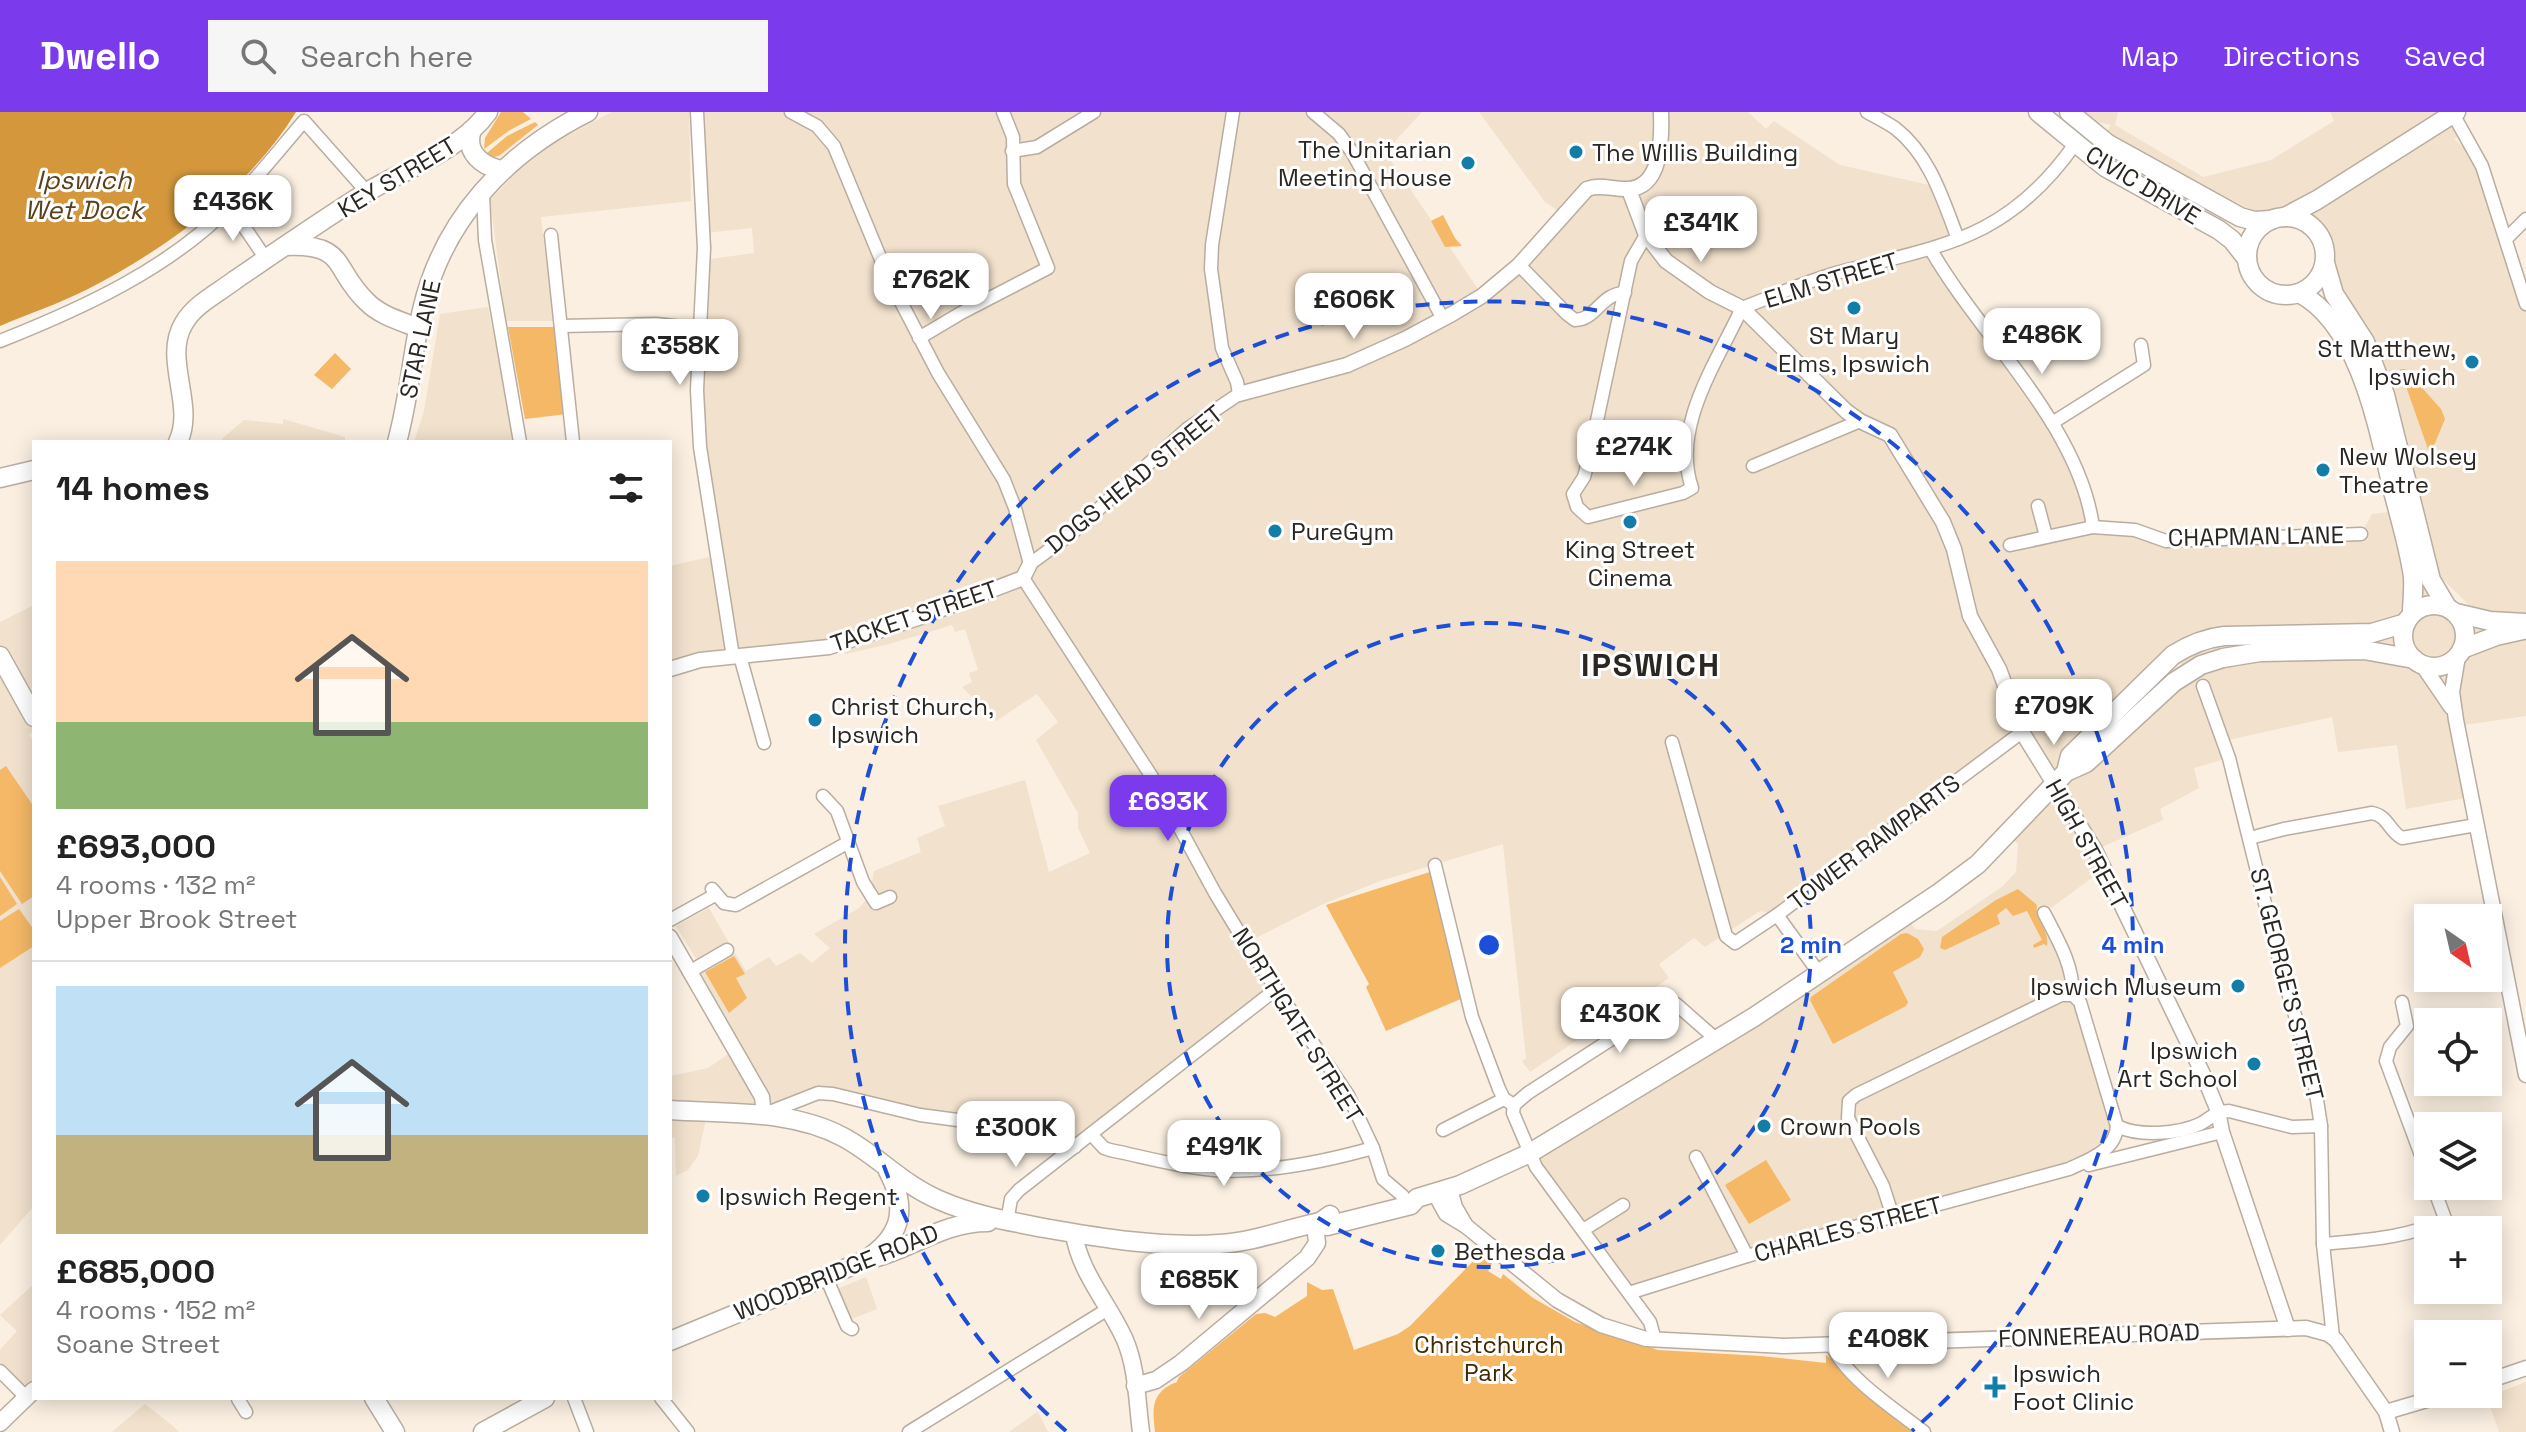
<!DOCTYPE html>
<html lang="en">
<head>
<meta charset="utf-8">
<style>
  :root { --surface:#fff; --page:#f6f6f6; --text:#222; --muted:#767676; --line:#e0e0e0; --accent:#7c3aed }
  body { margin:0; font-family:"Space Grotesk",sans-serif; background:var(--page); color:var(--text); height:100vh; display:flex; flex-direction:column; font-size:30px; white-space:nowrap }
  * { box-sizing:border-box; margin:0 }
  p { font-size:26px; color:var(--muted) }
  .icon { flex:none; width:44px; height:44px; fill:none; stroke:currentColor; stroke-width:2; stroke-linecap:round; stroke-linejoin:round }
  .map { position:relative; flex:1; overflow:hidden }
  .side { position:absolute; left:32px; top:328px; width:640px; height:960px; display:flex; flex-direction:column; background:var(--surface); border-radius:0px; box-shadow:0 4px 20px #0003 }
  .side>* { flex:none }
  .needle { width:52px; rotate:146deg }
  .buttons { position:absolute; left:2414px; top:792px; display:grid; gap:16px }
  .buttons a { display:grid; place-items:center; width:88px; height:88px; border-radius:0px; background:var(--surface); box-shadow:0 4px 20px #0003; font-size:40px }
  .price { position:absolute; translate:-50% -68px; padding:0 18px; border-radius:16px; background:#fff; color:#222; font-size:26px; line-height:52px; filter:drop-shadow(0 2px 4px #0008) }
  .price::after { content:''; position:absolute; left:50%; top:48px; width:24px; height:18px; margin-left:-12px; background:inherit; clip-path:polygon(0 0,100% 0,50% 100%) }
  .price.current { background:var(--accent); color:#fff }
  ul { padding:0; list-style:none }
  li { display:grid; align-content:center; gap:16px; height:424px; padding:0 24px }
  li+li { border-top:2px solid var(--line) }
  li span { display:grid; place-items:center; height:248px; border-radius:0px; color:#555 }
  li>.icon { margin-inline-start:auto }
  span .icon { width:144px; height:144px; fill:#fffc; stroke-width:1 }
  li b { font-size:34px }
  h2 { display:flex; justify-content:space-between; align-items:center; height:96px; padding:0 24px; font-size:34px }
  header { display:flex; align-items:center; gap:48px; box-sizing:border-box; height:112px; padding:0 40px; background:var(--accent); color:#fff }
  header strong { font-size:38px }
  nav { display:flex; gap:44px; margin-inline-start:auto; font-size:28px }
  .search { width:560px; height:72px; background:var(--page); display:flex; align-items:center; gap:20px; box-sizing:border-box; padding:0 28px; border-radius:0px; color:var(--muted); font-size:30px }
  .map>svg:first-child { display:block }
</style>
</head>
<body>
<header>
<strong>Dwello</strong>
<div class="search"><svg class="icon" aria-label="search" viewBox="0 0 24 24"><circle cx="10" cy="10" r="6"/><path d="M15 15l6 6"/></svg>Search here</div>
<nav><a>Map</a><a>Directions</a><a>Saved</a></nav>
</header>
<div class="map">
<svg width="2526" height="1320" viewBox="0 0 2526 1320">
  <rect width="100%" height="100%" fill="#faefe1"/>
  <g fill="#f1e1cd" fill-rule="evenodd">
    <polygon points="612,0 689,0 691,89 541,105 553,209 506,209 490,88 516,61 554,31"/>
    <path d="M 697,0 L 1422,0 L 1385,40 L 1482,183 L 1563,102 L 1545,90 L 1479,0 L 1748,0 L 1766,17 L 1774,9 L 1840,53 L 1938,75 L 1958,127 L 1931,138 L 2052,311 L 2093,415 L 2155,426 L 2361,422 L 2372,402 L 2397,399 L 2325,151 L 2322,127 L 2306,110 L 2285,105 L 2271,108 L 2105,23 L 2111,13 L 2076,5 L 2069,0 L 2118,0 L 2115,13 L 2203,65 L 2271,48 L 2334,9 L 2330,0 L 2452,0 L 2465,20 L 2454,27 L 2473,44 L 2526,192 L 2526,604 L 2457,614 L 2476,684 L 2406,697 L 2397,633 L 2338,640 L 2332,605 L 2224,629 L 2229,646 L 2194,656 L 2199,676 L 2160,697 L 2163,708 L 2095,738 L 2104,757 L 2044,801 L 2064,840 L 2117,1014 L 2099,1042 L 1629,1180 L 1623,1186 L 1543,1078 L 1529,1050 L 1910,810 L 1915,817 L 1937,819 L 2003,774 L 2016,760 L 2018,732 L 2007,723 L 2055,671 L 2022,620 L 1777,803 L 1760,799 L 1705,835 L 1694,826 L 1659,852 L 1669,866 L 1530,960 L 1522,949 L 1526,946 L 1503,732 L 1380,769 L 1321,793 L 1246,831 L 1275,878 L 1075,1035 L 1067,1027 L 833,982 L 790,990 L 709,993 L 698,1044 L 688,1058 L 676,1064 L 675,1026 L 670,1025 L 670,964 L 708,956 L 740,934 L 699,861 L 735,841 L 746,859 L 769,845 L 776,854 L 800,841 L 812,851 L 830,836 L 814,822 L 859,796 L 870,783 L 874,759 L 921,740 L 917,726 L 945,714 L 938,694 L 1025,668 L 1049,760 L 1090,741 L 1078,716 L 1078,701 L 1036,628 L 1058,610 L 1037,582 L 996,609 L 962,575 L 972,570 L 969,561 L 978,558 L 965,517 L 955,520 L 952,513 L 889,532 L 846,542 L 835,534 L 670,557 L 670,454 L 709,445 L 720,465 L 700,335 L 704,148 L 754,141 L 752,116 L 705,121 ZM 2429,454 L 2464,488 L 2485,512 L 2449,504 ZM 2174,544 L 2180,552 L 2200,554 L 2066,659 Z"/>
    <polygon points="488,195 515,330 414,330 424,299 440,202"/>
    <polygon points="283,307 345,325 345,330 222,330 222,327 244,308 283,312"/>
    <polygon points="34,493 34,619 29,622 34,632 34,1094 0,1133 0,568 5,563 0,551 0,510"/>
    <polygon points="709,796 729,831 698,850 676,814"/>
    <polygon points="866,1165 877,1197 849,1208 837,1177"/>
    <polygon points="34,1172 34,1269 26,1278 0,1250 0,1238 17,1219 0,1203"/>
    <polygon points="2526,1270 2526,1320 2499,1320 2487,1285"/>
    <polygon points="145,1292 174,1315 179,1320 112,1320"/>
    <polygon points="1038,1300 1048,1320 1009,1320 1037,1300"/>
  </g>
  <g fill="#f4b866">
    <polygon points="501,0 523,0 531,7 510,18 484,37 485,26"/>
    <polygon points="535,10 538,13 499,44 493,45 487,41 507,24"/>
    <polygon points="1443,103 1455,126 1462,134 1445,135 1431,109"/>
    <polygon points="508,215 554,215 567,302 525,307"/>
    <polygon points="335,241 351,257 332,277 314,263"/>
    <polygon points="2400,257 2405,257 2441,297 2445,307 2430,343"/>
    <polygon points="6,654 34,695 34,784 22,792 0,759 0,658"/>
    <polygon points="1433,759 1463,886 1386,919 1366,875 1369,872 1326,793"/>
    <polygon points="0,765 17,792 0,804"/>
    <path d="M 2018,777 L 2037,793 C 2034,808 2050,818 2047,834 L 2044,832 L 2034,836 L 2033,833 L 2042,828 L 2027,799 L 2013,804 L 2006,796 L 1997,803 L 2000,812 L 1945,838 L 1940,836 L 1942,825 L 1996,788 Z"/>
    <polygon points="19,797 34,818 34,834 0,856 0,809"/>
    <polygon points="1907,821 1918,827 1924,837 1920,845 1893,860 1908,890 1906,894 1833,932 1810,888 1811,885 1901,822"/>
    <polygon points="734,844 745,862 736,866 747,886 729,901 705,860"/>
    <polygon points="1766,1048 1791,1088 1749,1112 1725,1073"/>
    <path d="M 1484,1138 L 1495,1146 L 1488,1159 L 1501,1167 L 1503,1162 L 1533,1186 L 1575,1210 L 1658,1238 L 1761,1244 L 1826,1251 L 1826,1243 L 1927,1320 L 1155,1320 C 1153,1301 1150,1284 1170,1273 C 1179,1268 1174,1275 1179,1265 L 1256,1202 L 1265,1201 L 1275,1205 L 1307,1184 L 1307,1170 L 1322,1178 L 1333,1177 L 1354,1238 L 1398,1222 L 1410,1214 Z"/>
  </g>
  <path fill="#d4973b" d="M 0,0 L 296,0 C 248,78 166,137 86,178 C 58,192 28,202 0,214 Z"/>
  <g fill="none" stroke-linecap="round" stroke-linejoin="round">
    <defs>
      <g id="minor">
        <polyline points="697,0 704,136 697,278 700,335 733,545"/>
        <polyline points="791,0 817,14 834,34 889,167 938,261 1004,368 1015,396 1030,452 1072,421 1187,317 1239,282 1237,270 1222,236 1211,157 1212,133 1233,0"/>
        <polyline points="1313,0 1339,22 1352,40 1443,207"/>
        <path d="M 1867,0 C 1876,5 1886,10 1895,16 C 1930,43 1943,88 1958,127"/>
        <polyline points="2453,2 2482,54 2526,192"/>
        <polyline points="1012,39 1037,35 1094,0"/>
        <polyline points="483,81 485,128 520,330"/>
        <polyline points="230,94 266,147"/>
        <polyline points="551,123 573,330"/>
        <path d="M 1646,123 L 1631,149 L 1589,346 L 1584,365 L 1573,382 L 1577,395 L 1588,405 L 1683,381 L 1692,376 C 1671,315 1717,250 1742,196 C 1774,184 1806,169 1840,160 C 1944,133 2008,127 2075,32"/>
        <polyline points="2506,127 2526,107"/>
        <path d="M 1931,138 C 1981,225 2079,313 2093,415"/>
        <path d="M 1519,153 L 1567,202 L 1575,208 C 1596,208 1601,181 1625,181"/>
        <polyline points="561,214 656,212 699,217"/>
        <polyline points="919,226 961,201 1048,156 1014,72 1013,25 1003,0"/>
        <path d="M 0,229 C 81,197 171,156 232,92 C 257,66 280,37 304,9 L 367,80"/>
        <polyline points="2052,311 2144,253 2141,233"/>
        <polyline points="1753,354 1860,309"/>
        <polyline points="2038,394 2046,424"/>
        <polyline points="2010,433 2093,415 2135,418 2166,429 2361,422"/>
        <polyline points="1023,466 1152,665 1215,781 1246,832 1348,983 1373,1036 1383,1067 1403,1084"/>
        <polyline points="740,544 764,631"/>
        <polyline points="2203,574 2229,646 2283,864 2313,962 2321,1014 2323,1132 2333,1225"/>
        <polyline points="1672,630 1726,824 1735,831 1777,803 2022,620"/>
        <polyline points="823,684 837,699 863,770 876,791 890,785"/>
        <path d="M 2250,726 L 2284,717 L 2372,701 C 2388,704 2389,719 2402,726 L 2476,713"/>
        <polyline points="1435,753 1472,905 1499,977 1504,987 1514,993"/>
        <polyline points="712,777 724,791 736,793 847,731"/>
        <path d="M 2044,801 C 2058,828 2073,852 2073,883"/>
        <polyline points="1777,803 1819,861"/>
        <polyline points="670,808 715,783"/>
        <polyline points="689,860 727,838"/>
        <polyline points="2402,890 2407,914 2390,935 2386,949 2428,1062"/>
        <polyline points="1514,993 1513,1001 1536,1055 1650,1210 1655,1228"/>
        <polyline points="1514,993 1528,981 1669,890 1676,892 1717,928"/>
        <polyline points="767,1001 818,981 833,982 920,1003 1055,1021 1067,1027 1075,1035"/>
        <polyline points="1443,1018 1504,987"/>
        <path d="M 1091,1022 L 1104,1036 L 1110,1038 C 1144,1045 1179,1055 1214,1058 C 1266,1062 1323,1050 1373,1036"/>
        <polyline points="1696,1045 1747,1144"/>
        <polyline points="2089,1053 2222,1020"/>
        <polyline points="2433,1074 2447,1112"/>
        <path d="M 1893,1105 L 1883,1074 L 1848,1006 L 1849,989 L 1856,983 L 2061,883 L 2073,883 L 2080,890 L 2117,1014 C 2139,1025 2178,1022 2200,1012 C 2211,1006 2216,999 2229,999 L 2292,1015 L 2321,1014"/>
        <polyline points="1007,1110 1011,1087 1019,1078 1275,878"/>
        <polyline points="1583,1118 1623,1093"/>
        <path d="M 2323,1132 C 2364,1128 2407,1126 2445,1108"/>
        <polyline points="826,1165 847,1214 852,1217"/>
        <path d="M 1629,1181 L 1747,1144 L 2069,1057 C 2088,1048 2116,1039 2117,1014"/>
        <path d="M 1831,1232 C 1846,1266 1895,1297 1924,1320"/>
        <polyline points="0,1259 26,1285"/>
        <polyline points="574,1286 587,1320"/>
        <polyline points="661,1286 688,1320"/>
        <polyline points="238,1287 246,1300"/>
        <polyline points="909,1320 1108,1197"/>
      </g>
      <g id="tertiary">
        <polyline points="1629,78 1646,123 1666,149 1710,180 1742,196 1846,299 1860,309 1890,323 1943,410 1954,437 1970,504 1999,557 2022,620 2095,738 2202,960 2218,999 2222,1020 2288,1217"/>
        <path d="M 1239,282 L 1347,253 L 1405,227 L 1452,202 L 1482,184 L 1519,153 L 1587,77 C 1599,72 1612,77 1625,77 C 1662,79 1662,27 1661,0"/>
        <polyline points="2458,544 2452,580 2456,608 2526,963"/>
        <polyline points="2421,551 2451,595"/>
        <polyline points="670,557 700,548 829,535 921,505 1023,466 1030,452"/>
        <polyline points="670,825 762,985 764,1003"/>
        <polyline points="1450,1077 1455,1095 1466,1114"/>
        <polyline points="1435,1082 1446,1102 1466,1114 1557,1188 1601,1213 1646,1227 1784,1234 2306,1216 2328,1222 2336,1228 2386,1300 2392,1320"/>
        <polyline points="2488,1269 2526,1256"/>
        <polyline points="2386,1300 2447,1282"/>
      </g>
      <g id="secondary">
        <path d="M 1074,1122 C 1080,1161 1109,1192 1125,1228 C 1137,1256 1137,1290 1141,1320"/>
        <polyline points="1135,1274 1156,1268 1181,1251 1307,1146 1317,1131 1315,1111"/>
        <polyline points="0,1311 34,1278"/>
      </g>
      <g id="primary">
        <polyline points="2038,0 2105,55 2219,118 2232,128 2247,147"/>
        <polyline points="2069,0 2108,32 2240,105 2254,109 2271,108"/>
        <path d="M 472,18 C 464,40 482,54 501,58"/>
        <circle cx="2286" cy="144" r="39"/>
        <polyline points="2285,105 2317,88 2456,0"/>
        <path d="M 285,134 C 348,131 332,157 367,190 C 381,204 401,209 418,216"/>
        <polyline points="2325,151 2334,182 2365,230 2385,283 2431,468 2447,495"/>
        <path d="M 2299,181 C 2359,212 2378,315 2392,375 C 2399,404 2409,435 2413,465 C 2414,477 2412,490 2412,502"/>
        <path d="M 178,330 C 196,293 162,247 184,211 C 195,192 218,181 235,168 C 279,138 322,108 367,80 C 406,57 462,37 488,0"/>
        <path d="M 397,330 C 409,287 412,242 422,198 C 443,107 506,41 588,0"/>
        <polyline points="0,366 34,358"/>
        <circle cx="2434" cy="524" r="31"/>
        <polyline points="2456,501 2490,509 2526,511"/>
        <polyline points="2462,537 2496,524 2523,518"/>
        <polyline points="0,544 34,605"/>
        <path d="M 2066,660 L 2070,644 L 2173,543 C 2189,533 2206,526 2224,524 L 2372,521 L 2406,511"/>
        <path d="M 670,998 C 726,1002 791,997 843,1025 C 877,1043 903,1073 939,1088 C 973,1103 1008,1109 1044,1116 C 1101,1126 1161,1136 1219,1132 C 1254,1130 1286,1117 1320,1110 L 1330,1103"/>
        <polyline points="1320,1110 1327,1114 1411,1093 1417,1086 1460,1073 1530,1041 1754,905 1939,781 1978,752 2066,660 2086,651 2174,570 2201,553 2223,546 2260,540 2364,538 2414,547"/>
        <path d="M 871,1144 C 904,1120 906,1093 888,1059"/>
        <path d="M 670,1229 L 866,1148 C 911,1138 941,1110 988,1110"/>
        <polyline points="374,1286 395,1320"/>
        <polyline points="483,1320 545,1286"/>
      </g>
    </defs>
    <use href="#minor" stroke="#b8ada0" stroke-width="15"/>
    <use href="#tertiary" stroke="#b8ada0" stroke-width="17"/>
    <use href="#secondary" stroke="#b8ada0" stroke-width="19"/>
    <use href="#primary" stroke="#b8ada0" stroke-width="21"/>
    <use href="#minor" stroke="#fff" stroke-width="12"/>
    <use href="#tertiary" stroke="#fff" stroke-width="14"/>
    <use href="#secondary" stroke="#fff" stroke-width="16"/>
    <use href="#primary" stroke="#fff" stroke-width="18"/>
  </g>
  <g fill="none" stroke="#1d4ed8" stroke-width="4" stroke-dasharray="14 10">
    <circle cx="1489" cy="833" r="322"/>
    <path d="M1066 1319A644 644 0 1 1 1912 1319"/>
  </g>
  <g fill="#127ea7" stroke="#fefefe" stroke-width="3">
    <circle cx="1576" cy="40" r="8"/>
    <circle cx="1468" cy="51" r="8"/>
    <circle cx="1854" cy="196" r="8"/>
    <circle cx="2472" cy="250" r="8"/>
    <circle cx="2323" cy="358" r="8"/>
    <circle cx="1630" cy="410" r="8"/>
    <circle cx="1275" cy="419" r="8"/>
    <circle cx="815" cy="608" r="8"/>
    <circle cx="2238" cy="874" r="8"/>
    <circle cx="2254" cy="952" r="8"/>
    <circle cx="1764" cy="1014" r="8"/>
    <circle cx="703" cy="1084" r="8"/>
    <circle cx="1438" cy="1139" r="8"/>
    <path d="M1991 1263h8v8h8v8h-8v8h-8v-8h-8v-8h8z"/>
  </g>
  <g text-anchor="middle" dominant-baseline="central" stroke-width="6" stroke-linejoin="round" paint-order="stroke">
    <g font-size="24" fill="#2a2621" stroke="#fefefe" text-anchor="start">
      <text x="1452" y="37" text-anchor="end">The Unitarian<tspan x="1452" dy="28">Meeting House</tspan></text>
      <text x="1592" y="40">The Willis Building</text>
      <text x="1854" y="223" text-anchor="middle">St Mary<tspan x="1854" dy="28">Elms, Ipswich</tspan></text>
      <text x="2456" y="236" text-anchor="end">St Matthew,<tspan x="2456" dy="28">Ipswich</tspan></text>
      <text x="2339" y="344">New Wolsey<tspan x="2339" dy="28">Theatre</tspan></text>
      <text x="1291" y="419">PureGym</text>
      <text x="1630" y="437" text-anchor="middle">King Street<tspan x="1630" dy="28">Cinema</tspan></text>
      <text x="831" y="594">Christ Church,<tspan x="831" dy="28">Ipswich</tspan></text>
      <text x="2222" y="874" text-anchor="end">Ipswich Museum</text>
      <text x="2238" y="938" text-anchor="end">Ipswich<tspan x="2238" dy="28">Art School</tspan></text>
      <text x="1780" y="1014">Crown Pools</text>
      <text x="719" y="1084">Ipswich Regent</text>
      <text x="1454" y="1139">Bethesda</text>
      <text x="2013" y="1261">Ipswich<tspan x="2013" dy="28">Foot Clinic</tspan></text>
    </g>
    <g font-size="24" fill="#2a2621" stroke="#fefefe">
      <text transform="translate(397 65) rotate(-31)">KEY STREET</text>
      <text transform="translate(2143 73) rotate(31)">CIVIC DRIVE</text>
      <text transform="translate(1831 168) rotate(-17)">ELM STREET</text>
      <text transform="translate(420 227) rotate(-78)">STAR LANE</text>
      <text transform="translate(1134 367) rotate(-39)">DOGS HEAD STREET</text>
      <text transform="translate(2256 424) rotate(-1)">CHAPMAN LANE</text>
      <text transform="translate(914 504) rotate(-19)">TACKET STREET</text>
      <text transform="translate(1874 730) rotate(-37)">TOWER RAMPARTS</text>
      <text transform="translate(2087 732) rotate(61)">HIGH STREET</text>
      <text transform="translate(2287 872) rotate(76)">ST. GEORGE'S STREET</text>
      <text transform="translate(1298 913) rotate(58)">NORTHGATE STREET</text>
      <text transform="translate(1848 1117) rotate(-15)">CHARLES STREET</text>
      <text transform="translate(836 1160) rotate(-22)">WOODBRIDGE ROAD</text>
      <text transform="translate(2099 1223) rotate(-2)">FONNEREAU ROAD</text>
    </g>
    <g font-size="24" fill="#422901" stroke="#fefefe">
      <text x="1489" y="1232">Christchurch<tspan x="1489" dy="28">Park</tspan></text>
    </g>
    <g font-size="26" font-style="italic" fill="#5a401b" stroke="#fefefe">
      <text x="84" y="68">Ipswich<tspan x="84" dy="30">Wet Dock</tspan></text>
    </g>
    <g font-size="32" font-weight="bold" letter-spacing="2" fill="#2a2621" stroke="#fefefe">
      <text x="1651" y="553">IPSWICH</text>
    </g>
  </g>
  <circle cx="1489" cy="833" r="12" fill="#1d4ed8" stroke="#fefefe" stroke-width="4"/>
  <g font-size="24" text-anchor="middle" font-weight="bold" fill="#1d4ed8" stroke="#fefefe" stroke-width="6" stroke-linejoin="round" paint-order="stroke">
    <text x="1811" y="841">2 min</text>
    <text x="2133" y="841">4 min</text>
  </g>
</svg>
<div class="buttons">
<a><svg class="needle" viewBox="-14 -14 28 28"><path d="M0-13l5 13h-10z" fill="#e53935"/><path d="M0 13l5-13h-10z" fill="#767676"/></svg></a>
<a><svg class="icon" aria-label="locate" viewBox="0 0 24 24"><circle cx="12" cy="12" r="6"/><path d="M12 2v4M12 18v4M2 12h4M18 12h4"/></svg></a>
<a><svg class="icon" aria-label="layers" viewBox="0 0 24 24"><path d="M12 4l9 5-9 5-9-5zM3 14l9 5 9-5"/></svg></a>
<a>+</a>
<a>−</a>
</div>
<b class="price" style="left:233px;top:131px">£436K</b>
<b class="price" style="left:1701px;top:152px">£341K</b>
<b class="price" style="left:931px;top:209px">£762K</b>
<b class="price" style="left:1354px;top:229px">£606K</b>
<b class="price" style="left:2042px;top:264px">£486K</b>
<b class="price" style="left:680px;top:275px">£358K</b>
<b class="price" style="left:1634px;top:376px">£274K</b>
<b class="price" style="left:2054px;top:635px">£709K</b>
<b class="price current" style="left:1168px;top:731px">£693K</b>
<b class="price" style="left:1620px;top:943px">£430K</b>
<b class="price" style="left:1016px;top:1057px">£300K</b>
<b class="price" style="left:1224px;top:1076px">£491K</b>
<b class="price" style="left:1199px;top:1209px">£685K</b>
<b class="price" style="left:1888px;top:1268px">£408K</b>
<section class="side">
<h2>14 homes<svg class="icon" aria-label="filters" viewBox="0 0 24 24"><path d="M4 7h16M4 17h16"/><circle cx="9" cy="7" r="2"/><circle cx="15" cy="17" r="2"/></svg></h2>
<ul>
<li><span style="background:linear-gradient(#ffd9b3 65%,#8fb573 0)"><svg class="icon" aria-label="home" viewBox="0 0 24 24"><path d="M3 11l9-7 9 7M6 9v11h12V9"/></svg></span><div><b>£693,000</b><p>4 rooms · 132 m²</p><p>Upper Brook Street</p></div></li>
<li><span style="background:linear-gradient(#bfe0f5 60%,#c2b280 0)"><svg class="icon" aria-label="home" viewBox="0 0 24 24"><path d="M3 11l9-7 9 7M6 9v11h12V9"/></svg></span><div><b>£685,000</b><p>4 rooms · 152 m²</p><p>Soane Street</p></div></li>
</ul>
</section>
</div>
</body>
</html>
